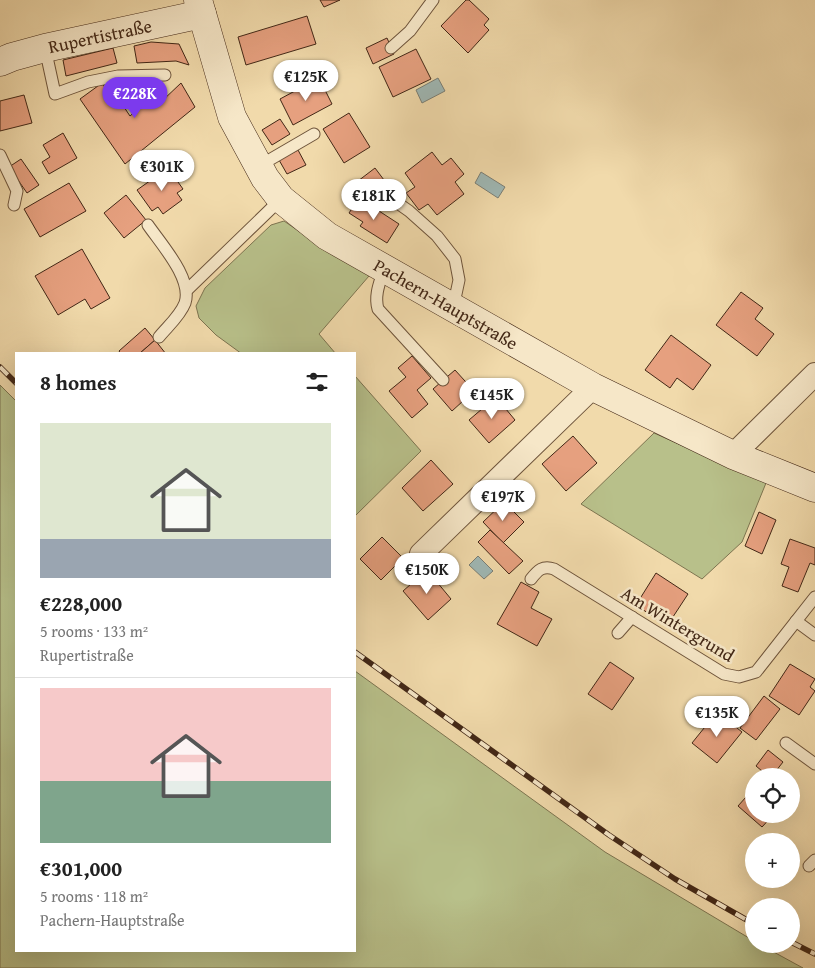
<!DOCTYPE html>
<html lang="en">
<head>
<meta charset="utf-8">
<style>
  :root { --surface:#fff; --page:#f2f2f2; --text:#222; --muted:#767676; --line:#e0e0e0; --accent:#7c3aed }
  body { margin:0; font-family:"Gentium Book Plus",serif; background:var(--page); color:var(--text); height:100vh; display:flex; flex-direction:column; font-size:19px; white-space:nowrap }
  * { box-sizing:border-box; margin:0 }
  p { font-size:16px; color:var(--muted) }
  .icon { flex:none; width:28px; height:28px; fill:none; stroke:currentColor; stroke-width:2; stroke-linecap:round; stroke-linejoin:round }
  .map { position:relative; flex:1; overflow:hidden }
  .panel { position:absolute; left:15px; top:352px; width:341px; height:600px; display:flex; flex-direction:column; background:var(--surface); border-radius:0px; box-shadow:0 5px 20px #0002 }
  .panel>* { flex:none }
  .controls { position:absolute; left:745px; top:768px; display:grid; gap:10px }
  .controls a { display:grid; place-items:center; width:55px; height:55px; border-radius:50%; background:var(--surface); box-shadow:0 5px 20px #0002; font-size:25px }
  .price { position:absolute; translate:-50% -42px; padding:0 11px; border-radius:18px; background:#fff; color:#222; font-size:16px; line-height:32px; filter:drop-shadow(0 1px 2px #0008) }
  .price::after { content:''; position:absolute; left:50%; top:30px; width:15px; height:11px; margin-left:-8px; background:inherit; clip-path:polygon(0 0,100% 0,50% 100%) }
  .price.on { background:var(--accent); color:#fff }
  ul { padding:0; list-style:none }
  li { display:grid; align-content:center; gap:10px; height:265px; padding:0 25px }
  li+li { border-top:1px solid var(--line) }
  li span { display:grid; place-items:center; height:155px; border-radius:0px; color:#555 }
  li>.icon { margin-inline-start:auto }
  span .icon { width:90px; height:90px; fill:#fffc; stroke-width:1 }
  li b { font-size:21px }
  h2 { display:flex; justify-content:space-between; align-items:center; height:60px; padding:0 25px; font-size:21px }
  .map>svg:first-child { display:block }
</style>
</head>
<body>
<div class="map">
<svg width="815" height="968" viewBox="0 0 815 968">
  <rect width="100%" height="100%" fill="#f1daab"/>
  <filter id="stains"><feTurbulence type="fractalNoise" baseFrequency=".004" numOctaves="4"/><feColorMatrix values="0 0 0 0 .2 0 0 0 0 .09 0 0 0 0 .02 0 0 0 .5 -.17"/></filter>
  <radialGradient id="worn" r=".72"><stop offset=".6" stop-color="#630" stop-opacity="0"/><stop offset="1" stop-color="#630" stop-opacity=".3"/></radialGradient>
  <g fill="#b8c08a" stroke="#7d7450">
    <polygon points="284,221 332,254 361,269 369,276 319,334 336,354 242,354 216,335 199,318 196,306 205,288 271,225"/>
    <polygon points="355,376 421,451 355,516"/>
    <polygon points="0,385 16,401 16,951 355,951 355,671 605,852 754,941 754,944 759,944 803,968 0,968"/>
    <polygon points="654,433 766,483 742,542 702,579 581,504"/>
  </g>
  <g fill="#9fb8b5" stroke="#7a7e75">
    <polygon points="438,78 445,91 422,103 416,90"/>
    <polygon points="481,172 505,187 498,198 475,183"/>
    <polygon points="478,556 493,571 484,579 469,565"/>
  </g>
  <g fill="#e6a07f" stroke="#422716">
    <polygon points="320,0 340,0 324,7"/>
    <polygon points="466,0 469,0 489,19 484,25 489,30 468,53 441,26"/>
    <polygon points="307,16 316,44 246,65 238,37"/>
    <polygon points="387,38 394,54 373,64 366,48"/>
    <polygon points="151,42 179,44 189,65 176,61 137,63 134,46"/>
    <polygon points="113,48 117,63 66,76 63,60"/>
    <polygon points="416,49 431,79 393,97 379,67"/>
    <polygon points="319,78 332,104 293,125 280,99"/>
    <polygon points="102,83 110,95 116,95 130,116 146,102 149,106 159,98 162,101 181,83 195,107 125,164 80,99"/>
    <polygon points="24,95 32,123 0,131 0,101"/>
    <polygon points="349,113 370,147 344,163 323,129"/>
    <polygon points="280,119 290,134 272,145 262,130"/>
    <polygon points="63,133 77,158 49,174 42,162 50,157 43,145"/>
    <polygon points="298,150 306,165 287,174 279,160"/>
    <polygon points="432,152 442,165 451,158 464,174 455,182 464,194 437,215 428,204 419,210 406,193 415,187 405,173"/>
    <polygon points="21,159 39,185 27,193 9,167"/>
    <polygon points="168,168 183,189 177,193 182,200 163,214 158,207 152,211 137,190"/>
    <polygon points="375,168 387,184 370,197 358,181"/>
    <polygon points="69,183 86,211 40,237 24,209"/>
    <polygon points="126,195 146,220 124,238 104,213"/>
    <polygon points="359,198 399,224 387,243 360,226 363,222 349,213"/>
    <polygon points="82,249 110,298 91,309 85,299 58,315 35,276"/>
    <polygon points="741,292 763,308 755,319 774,334 757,356 716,325"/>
    <polygon points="145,328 155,340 139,354 121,354 119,351"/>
    <polygon points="671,335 711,365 693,390 677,378 670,388 645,370"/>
    <polygon points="155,340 166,354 139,354"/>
    <polygon points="412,356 431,378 417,390 428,404 412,418 389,391 406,377 398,368"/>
    <polygon points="455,370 474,391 452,411 433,389"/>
    <polygon points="496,397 515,420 489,443 469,420"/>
    <polygon points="573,436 597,463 566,491 542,464"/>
    <polygon points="431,460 453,484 423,511 402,488"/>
    <polygon points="504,502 524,522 503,543 483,522"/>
    <polygon points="759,512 776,520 762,554 745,546"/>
    <polygon points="490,530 523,561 509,574 478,542"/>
    <polygon points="382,537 403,558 381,580 360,559"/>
    <polygon points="790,539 815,548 815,565 810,563 798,592 782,586 789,567 781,564"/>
    <polygon points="427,570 451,599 428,620 403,591"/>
    <polygon points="656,573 688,594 667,626 636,605"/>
    <polygon points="521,582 539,592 531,608 552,619 537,646 497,624"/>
    <polygon points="610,662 634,678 612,710 588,694"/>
    <polygon points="790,664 815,679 810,687 815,691 799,715 769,696"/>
    <polygon points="764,696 780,709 756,740 740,728"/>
    <polygon points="717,712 742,732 717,763 692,743"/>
    <polygon points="768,750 783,762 772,776 768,776 756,766"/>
    <polygon points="754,788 754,814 774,814 762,827 738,806"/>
  </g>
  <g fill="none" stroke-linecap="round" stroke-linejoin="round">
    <defs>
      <g id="service">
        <polyline points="45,48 55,94 88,82 118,76 165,75"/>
        <polyline points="391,48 410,31 433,0"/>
        <polyline points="0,155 17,191 14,205"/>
        <polyline points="259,166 314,134"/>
        <polyline points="379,190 409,211 437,236 455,259 459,280 453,308"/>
        <path d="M 148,225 C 161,244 193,279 185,303 C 180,316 168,326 159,337"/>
        <path d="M 384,269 C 380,282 374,295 378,309 L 443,380"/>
        <polyline points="187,290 281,199"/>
        <path d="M 531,579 C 538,570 543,565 554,569 L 724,674 L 739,677 L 756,672 L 815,597"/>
        <polyline points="796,621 815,635"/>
        <polyline points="618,633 632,617"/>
        <polyline points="786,743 815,764"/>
        <polyline points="809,866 815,860"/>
      </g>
      <g id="minor">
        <polyline points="733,455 815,374"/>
        <polyline points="421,554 593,387"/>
      </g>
      <g id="secondary">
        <polyline points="198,0 232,117 265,178 281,199 327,236 593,387 733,455 815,488"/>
        <polyline points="0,62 12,57 45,48 202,14"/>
      </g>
    </defs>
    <use href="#service" stroke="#6e543b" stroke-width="13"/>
    <use href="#minor" stroke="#6e543b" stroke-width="24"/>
    <use href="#secondary" stroke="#422716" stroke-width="29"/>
    <use href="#service" stroke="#f6e7c8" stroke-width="11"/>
    <use href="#minor" stroke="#f6e7c8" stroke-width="22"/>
    <use href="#secondary" stroke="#f6e7c8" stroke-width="28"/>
    <defs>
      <g id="rail">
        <polyline points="0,367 16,383"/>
        <polyline points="355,652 609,835 675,879 754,924"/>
        <polyline points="791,942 815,954"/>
      </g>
    </defs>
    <use href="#rail" stroke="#422716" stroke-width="5.5"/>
    <use href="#rail" stroke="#f6e7c8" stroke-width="4" stroke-dasharray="11" stroke-linecap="butt"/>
  </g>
  <g text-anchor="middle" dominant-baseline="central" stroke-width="5" stroke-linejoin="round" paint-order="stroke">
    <g font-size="18" fill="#422716" stroke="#f6e7c8">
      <text transform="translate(100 36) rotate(-12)">Rupertistraße</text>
      <text transform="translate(446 304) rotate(30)">Pachern-Hauptstraße</text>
      <text transform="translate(678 624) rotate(31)">Am Wintergrund</text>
    </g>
  </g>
  <rect width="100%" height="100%" filter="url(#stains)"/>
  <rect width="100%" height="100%" fill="url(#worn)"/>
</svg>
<div class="controls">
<a><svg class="icon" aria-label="locate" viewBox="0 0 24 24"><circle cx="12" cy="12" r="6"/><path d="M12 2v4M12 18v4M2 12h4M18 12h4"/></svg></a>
<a>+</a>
<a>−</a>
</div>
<b class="price" style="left:306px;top:102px">€125K</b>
<b class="price on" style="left:135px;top:119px">€228K</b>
<b class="price" style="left:162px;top:192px">€301K</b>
<b class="price" style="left:374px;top:221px">€181K</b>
<b class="price" style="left:492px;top:420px">€145K</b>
<b class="price" style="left:503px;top:522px">€197K</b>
<b class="price" style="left:427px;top:595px">€150K</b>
<b class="price" style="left:717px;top:738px">€135K</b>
<section class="panel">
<h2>8 homes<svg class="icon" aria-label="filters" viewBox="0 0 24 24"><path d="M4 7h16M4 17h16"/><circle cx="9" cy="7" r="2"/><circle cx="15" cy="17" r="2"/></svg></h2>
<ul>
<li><span style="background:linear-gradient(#dfe7d0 75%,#9aa5b1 0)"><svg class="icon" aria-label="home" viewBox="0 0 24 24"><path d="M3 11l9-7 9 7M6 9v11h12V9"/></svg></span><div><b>€228,000</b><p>5 rooms · 133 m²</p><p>Rupertistraße</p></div></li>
<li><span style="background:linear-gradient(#f6c9c9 60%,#7fa58c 0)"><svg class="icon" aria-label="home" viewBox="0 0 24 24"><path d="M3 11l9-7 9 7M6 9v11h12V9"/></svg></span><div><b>€301,000</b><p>5 rooms · 118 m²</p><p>Pachern-Hauptstraße</p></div></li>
</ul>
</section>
</div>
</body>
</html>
